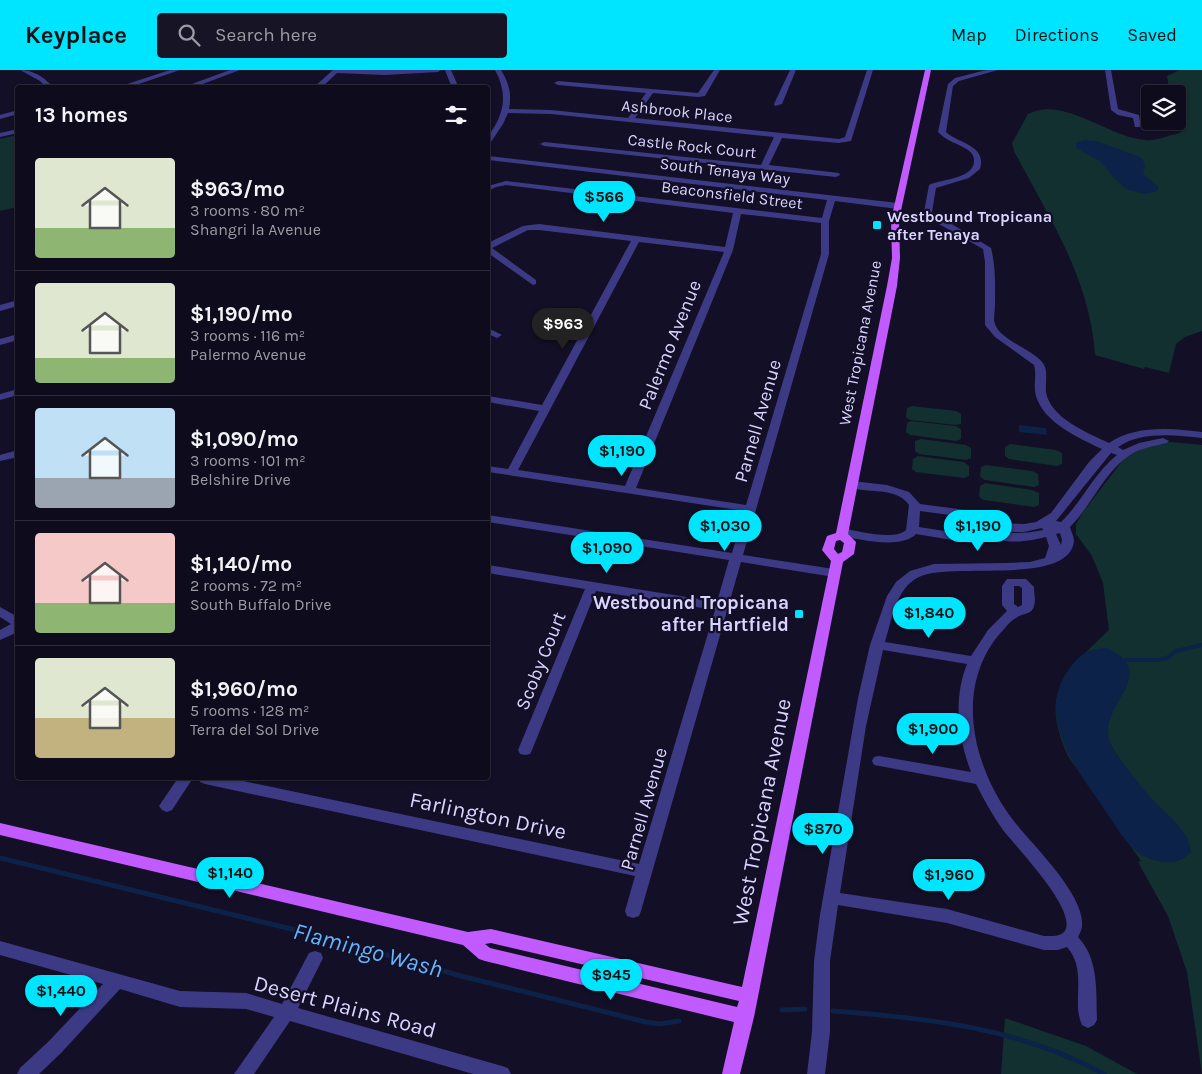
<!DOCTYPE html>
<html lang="en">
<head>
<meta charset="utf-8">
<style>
  :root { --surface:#0e0b1c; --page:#171425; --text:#f1f3f6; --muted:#9b9ba3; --line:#2e2b3b; --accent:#00e5ff }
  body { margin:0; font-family:Karla,sans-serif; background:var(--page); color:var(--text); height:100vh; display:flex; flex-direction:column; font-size:19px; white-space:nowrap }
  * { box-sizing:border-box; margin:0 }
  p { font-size:16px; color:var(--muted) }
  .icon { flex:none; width:28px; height:28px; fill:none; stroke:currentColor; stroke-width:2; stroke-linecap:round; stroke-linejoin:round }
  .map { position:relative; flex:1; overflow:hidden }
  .sheet { position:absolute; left:15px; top:15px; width:475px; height:695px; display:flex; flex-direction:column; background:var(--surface); border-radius:5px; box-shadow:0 1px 4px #0004,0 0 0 1px var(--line) }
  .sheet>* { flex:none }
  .buttons { position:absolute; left:1141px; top:15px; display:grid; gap:10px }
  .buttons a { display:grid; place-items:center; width:45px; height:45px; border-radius:5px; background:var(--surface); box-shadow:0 1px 4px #0004,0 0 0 1px var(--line); font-size:25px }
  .price { position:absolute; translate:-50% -42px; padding:0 11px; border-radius:18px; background:var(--accent); color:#111; font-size:16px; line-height:32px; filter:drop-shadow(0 1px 2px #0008) }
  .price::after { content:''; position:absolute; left:50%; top:30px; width:15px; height:11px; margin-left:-8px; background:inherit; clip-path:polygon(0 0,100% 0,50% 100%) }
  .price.on { background:#222; color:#fff }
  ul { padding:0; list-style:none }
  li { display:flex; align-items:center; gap:15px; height:125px; padding:0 20px }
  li+li { border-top:1px solid var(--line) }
  li span { display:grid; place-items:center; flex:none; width:140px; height:100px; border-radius:5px; color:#555 }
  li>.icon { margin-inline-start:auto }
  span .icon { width:60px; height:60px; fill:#fffc; stroke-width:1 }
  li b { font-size:21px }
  h2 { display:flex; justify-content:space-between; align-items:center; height:60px; padding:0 20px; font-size:21px }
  header { display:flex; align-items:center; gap:30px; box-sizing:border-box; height:70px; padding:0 25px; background:var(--accent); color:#111 }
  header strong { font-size:24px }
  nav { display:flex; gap:28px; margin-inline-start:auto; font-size:18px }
  .search { width:350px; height:45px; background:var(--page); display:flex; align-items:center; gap:12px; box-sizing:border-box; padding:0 18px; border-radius:5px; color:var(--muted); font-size:19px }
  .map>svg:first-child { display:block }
</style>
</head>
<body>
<header>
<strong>Keyplace</strong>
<div class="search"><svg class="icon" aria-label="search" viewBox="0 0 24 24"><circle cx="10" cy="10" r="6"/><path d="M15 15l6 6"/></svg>Search here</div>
<nav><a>Map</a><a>Directions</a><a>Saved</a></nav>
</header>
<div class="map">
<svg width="1202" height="1004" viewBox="0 0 1202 1004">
  <rect width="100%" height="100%" fill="#130f26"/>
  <g fill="#12302f">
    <path d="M 1180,0 L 1202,0 L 1202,261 L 1185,267 L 1176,274 L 1169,303 L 1145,297 L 1144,299 L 1095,285 C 1090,208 1049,148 1014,81 L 1012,73 L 1028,44 C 1063,25 1109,68 1146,70 C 1154,71 1161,68 1168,66 C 1175,64 1181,64 1185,58 L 1178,44 L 1178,24 L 1170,24 L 1167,6 Z"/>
    <polygon points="17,65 17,137 0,141 0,69"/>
    <polygon points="912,336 956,341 961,344 961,354 956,355 910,350 906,347 907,338"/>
    <polygon points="911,351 956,356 961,359 961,369 956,371 910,365 906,362 907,353"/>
    <polygon points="921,369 966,375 971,378 971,388 966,390 919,384 915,381 915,371"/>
    <path d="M 1171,372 L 1202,375 L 1202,1004 L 1187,902 L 1168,846 L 1138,792 L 1141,791 L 1068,686 C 1039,622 1064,603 1109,560 L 1103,513 L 1092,486 L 1076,464 L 1076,454 L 1083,442 L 1126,386 L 1152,375 Z"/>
    <polygon points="1010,374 1056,380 1062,383 1062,394 1057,396 1009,389 1005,386 1005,377"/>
    <polygon points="918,386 964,392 969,396 969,406 964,408 916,402 912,399 913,389"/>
    <polygon points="986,395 1032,401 1038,404 1039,415 1034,417 985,410 980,407 981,397"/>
    <polygon points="985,413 1032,420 1039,423 1039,435 1034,437 984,430 979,427 980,416"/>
    <polygon points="1005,948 1086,976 1137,1004 1001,1004"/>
  </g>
  <g fill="#0c2248">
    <polygon points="1084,70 1096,71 1142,88 1145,95 1143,104 1158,116 1158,121 1144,124 1126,119 1115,109 1100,91 1076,78 1076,73"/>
    <polygon points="1019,355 1046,358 1047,365 1019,362"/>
    <path d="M 1107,578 C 1163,604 1096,636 1110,672 C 1115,684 1144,721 1154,731 C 1168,746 1189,760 1191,782 C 1176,800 1146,792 1131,776 C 1119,764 1110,747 1100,733 C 1073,694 1036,645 1069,599 C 1081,583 1088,579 1107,578 Z"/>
  </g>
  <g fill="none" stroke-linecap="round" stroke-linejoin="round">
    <polyline stroke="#0c2248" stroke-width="4" points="1126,590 1158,590 1167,588 1176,581 1202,575"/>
    <g stroke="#0c2248" stroke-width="5">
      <polyline points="0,788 324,867 461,906 646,952 660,954 679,951"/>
      <polyline points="782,940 805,939"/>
      <path d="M 833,941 C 927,948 1021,958 1104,1004"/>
    </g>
    <g fill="#3d3a85" fill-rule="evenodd">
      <path d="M 20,0 C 32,0 43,6 52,16 L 46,17 L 40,11 Z"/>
      <polygon points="170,0 180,0 127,18 115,18"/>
      <polygon points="230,0 240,0 192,18 181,18"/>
      <polygon points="333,0 441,0 438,2 385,5 337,3 321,18 313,18"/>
      <polygon points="445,0 451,0 459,18 452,18"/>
      <path d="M 495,0 L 501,0 C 509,13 512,24 509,39 L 551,40 L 628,48 L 646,23 L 558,15 L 554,13 L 558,11 L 698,23 L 714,0 L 720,0 L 705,26 L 698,27 L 653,23 L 635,48 L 839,69 L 845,67 L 867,0 L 873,0 L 851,71 L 839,73 L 782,68 L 769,95 L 839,103 L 840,105 L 836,107 L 544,76 L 540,74 L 544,72 L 761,95 L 774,67 L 551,44 L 508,43 L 503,54 L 491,72 L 488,72 C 488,64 492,61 496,54 C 506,36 505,18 495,0 Z"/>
      <polygon points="790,0 796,0 782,34 775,36 774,34"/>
      <path d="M 986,0 L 998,0 L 959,11 L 953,16 L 946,62 C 959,74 987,75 980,99 L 969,108 L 936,118 L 932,142 L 991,178 C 996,197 995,216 995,235 C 995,241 993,249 995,254 C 1000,270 1032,279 1042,292 C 1049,300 1045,312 1046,322 C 1050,348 1088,363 1109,373 C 1135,355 1172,358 1202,362 L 1202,368 C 1175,365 1141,361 1118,377 L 1123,380 L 1139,373 L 1163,368 L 1169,371 L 1167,373 C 1154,376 1141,378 1130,385 C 1104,402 1092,435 1070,457 C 1071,461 1074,467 1074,471 C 1069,517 950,491 919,507 C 896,518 892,549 885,572 L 971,586 L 988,560 L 1007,541 L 1002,535 L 1002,516 L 1007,509 L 1026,509 L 1034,517 C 1034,523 1036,531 1034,536 C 1032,545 1022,543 1016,548 C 1012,550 1008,554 1005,558 C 967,597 966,652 985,700 C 992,718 1001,734 1013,750 C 1031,774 1085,824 1082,856 C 1082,859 1080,863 1078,867 C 1099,889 1096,921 1097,950 L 1094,955 L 1088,958 L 1082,955 C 1071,932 1088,901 1067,877 L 1058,880 L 1044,880 L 947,853 L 838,835 L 830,891 L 830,962 L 825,1004 L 807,1004 L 812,962 L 814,891 L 820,845 L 858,628 L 870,575 L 887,526 L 896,512 L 910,501 L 934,494 L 1006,493 L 1030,492 L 1045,488 L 1049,476 L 1046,467 C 1031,471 1005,475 993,467 L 970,473 L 916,464 C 900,480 857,469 838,465 L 836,462 L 842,458 C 856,461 895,471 906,460 L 909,435 C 895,414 858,426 846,414 L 852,411 L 887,415 L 909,422 L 920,434 L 966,440 L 999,453 L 1024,454 L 1036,452 L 1051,443 L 1089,392 L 1102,379 C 1079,368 1044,353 1036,326 C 1033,315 1037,305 1034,295 L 995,267 L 985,255 L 985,192 L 983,179 L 930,149 L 924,142 L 929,115 C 942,109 975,109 974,90 C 974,86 972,83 968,80 C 958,73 947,72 938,62 L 948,14 L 955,8 ZM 1111,383 L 1117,385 C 1094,403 1082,432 1061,452 L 1056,451 ZM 920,441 L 965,447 L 987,458 L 1007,462 L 1024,462 L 1042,458 L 1043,460 C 1026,464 1006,464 990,460 L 970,465 L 919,457 ZM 1060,463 L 1062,470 L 1061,475 L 1056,464 ZM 1014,516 L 1019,516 L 1022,518 L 1022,535 L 1018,537 L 1014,534 ZM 883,580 L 967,594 C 953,629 958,667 971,702 L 879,686 L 874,687 L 872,691 L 874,695 L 976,714 C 984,730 993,746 1003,760 C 1015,776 1083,845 1063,863 C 1058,867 1050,866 1044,866 L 947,839 L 840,823 L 866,656 Z"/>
      <polygon points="1105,0 1111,0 1118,39 1139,45 1141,57 1135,57 1133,48 1118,45 1111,40"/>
      <polygon points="18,40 18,44 0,49 0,45"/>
      <polygon points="18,59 18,63 0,67 0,63"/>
      <path d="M 488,86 L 898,133 L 902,136 L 898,139 L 835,131 L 829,151 L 829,184 L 743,485 L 834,499 L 840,503 L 834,507 L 741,492 L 641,841 L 639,846 L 633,848 L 627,846 L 625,841 L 635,806 L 205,714 L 200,712 L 198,708 L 229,708 L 639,794 L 715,540 L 596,521 L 532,680 L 530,684 L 525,685 L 520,684 L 518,680 L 585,519 L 488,503 L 488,495 L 717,532 L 729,490 L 488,452 L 488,445 L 732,483 L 744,441 L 488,402 L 488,396 L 508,399 L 539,341 L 488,332 L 488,326 L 542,335 L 631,171 L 539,160 L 528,160 L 492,178 L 536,210 L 536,214 L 533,215 L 488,183 L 488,173 L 523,156 L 539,154 L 725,177 L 733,143 L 506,115 L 496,117 L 488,121 L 488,116 L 506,111 L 822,148 L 827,130 L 488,90 ZM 741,144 L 821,153 L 821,184 L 746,435 L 636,418 L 733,180 ZM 639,172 L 724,182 L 625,416 L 518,400 Z"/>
      <polygon points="18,230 18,236 0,241 0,235"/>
      <polygon points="488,258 502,265 497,268 488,264"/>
      <polygon points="18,264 18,270 0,275 0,269"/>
      <polygon points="18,319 18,325 0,330 0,324"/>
      <polygon points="18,380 18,387 0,391 0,385"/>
      <polygon points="0,537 18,547 18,562 0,570 0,560 11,554 0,547"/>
      <polygon points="178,708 193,708 172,740 167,742 162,740 159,736"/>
      <polygon points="0,871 180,921 246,923 282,934 309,883 315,881 321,883 323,888 298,938 502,996 508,998 511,1004 473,1004 290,951 254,1004 234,1004 274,947 246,939 180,937 120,919 61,983 39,1004 17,1004 20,998 49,971 103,914 0,885"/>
    </g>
    <path fill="#c25bff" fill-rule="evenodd" d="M 925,0 L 931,0 L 899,150 L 900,188 L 897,216 L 848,464 L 856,472 L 854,484 L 843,492 L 754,947 L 740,1004 L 722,1004 L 734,952 L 485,891 L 479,889 L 463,875 L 0,765 L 0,753 L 468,862 L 491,859 L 742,917 L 831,491 L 822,480 L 827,466 L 836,463 L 887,216 L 892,188 L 891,150 ZM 840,470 L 844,473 L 842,482 L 838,484 L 834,479 L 836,471 ZM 491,873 L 739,931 L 737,937 L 490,878 L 485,874 Z"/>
  </g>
  <g fill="#00e5ff" stroke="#130f26" stroke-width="2">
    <rect x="872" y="150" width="10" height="10" rx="2.5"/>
    <rect x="794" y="539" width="10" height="10" rx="2.5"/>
  </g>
  <g text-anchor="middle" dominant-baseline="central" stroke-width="4.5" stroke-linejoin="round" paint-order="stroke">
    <g font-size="16" fill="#d9d4ff" stroke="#130f26">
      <text transform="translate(677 41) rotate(6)">Ashbrook Place</text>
      <text transform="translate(692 76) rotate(6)">Castle Rock Court</text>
      <text transform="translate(725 101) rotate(7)">South Tenaya Way</text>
      <text transform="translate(732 125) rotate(7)">Beaconsfield Street</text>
      <text transform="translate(860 273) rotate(-79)">West Tropicana Avenue</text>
    </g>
    <g font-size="16" font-weight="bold" fill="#d9d4ff" stroke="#130f26" text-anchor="start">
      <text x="887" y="146">Westbound Tropicana<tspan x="887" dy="18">after Tenaya</tspan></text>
    </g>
    <g font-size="19" fill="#d9d4ff" stroke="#130f26">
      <text transform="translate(670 275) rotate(-68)">Palermo Avenue</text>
      <text transform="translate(758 351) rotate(-74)">Parnell Avenue</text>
      <text transform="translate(541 591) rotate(-68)">Scoby Court</text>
      <text transform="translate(644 739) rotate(-74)">Parnell Avenue</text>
    </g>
    <g font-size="19" font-weight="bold" fill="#d9d4ff" stroke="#130f26" text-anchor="end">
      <text x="789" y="533">Westbound Tropicana<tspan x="789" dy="22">after Hartfield</tspan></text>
    </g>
    <g font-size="22" fill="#d9d4ff" stroke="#130f26">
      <text transform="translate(762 742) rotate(-79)">West Tropicana Avenue</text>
      <text transform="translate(488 746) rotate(12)">Farlington Drive</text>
      <text transform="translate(345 937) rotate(15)">Desert Plains Road</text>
    </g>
    <g font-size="24" font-style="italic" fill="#62b6ff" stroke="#130f26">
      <text transform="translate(368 880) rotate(15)">Flamingo Wash</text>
    </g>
  </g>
</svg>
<div class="buttons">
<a><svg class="icon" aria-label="layers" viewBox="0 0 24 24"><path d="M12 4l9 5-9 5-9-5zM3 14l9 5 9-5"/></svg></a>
</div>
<b class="price" style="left:604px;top:153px">$566</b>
<b class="price on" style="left:563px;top:280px">$963</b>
<b class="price" style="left:622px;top:407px">$1,190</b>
<b class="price" style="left:725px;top:482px">$1,030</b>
<b class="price" style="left:978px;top:482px">$1,190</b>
<b class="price" style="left:607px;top:504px">$1,090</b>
<b class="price" style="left:929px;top:569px">$1,840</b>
<b class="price" style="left:933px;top:685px">$1,900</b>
<b class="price" style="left:823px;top:785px">$870</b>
<b class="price" style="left:230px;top:829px">$1,140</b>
<b class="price" style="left:949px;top:831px">$1,960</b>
<b class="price" style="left:611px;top:931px">$945</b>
<b class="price" style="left:61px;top:947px">$1,440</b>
<section class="sheet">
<h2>13 homes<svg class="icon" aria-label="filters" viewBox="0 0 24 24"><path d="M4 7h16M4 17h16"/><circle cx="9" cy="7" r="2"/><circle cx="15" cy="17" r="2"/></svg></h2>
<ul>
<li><span style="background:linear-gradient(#dfe7d0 70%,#8fb573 0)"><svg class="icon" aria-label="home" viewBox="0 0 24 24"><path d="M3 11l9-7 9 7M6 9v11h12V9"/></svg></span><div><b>$963/mo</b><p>3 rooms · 80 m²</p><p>Shangri la Avenue</p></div></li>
<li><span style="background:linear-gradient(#dfe7d0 75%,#8fb573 0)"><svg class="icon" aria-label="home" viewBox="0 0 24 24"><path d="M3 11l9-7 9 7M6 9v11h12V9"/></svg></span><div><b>$1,190/mo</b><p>3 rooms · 116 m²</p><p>Palermo Avenue</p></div></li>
<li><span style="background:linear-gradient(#bfe0f5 70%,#9aa5b1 0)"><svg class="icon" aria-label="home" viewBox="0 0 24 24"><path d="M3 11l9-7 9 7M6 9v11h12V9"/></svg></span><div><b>$1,090/mo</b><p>3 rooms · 101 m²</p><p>Belshire Drive</p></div></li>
<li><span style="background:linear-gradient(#f6c9c9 70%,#8fb573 0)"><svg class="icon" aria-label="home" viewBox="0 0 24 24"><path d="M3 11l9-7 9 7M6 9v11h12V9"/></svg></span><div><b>$1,140/mo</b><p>2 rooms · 72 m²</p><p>South Buffalo Drive</p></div></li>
<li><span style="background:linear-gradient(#dfe7d0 60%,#c2b280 0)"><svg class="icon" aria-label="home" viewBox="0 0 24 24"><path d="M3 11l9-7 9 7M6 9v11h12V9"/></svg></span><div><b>$1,960/mo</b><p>5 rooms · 128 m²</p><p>Terra del Sol Drive</p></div></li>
</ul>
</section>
</div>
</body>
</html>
